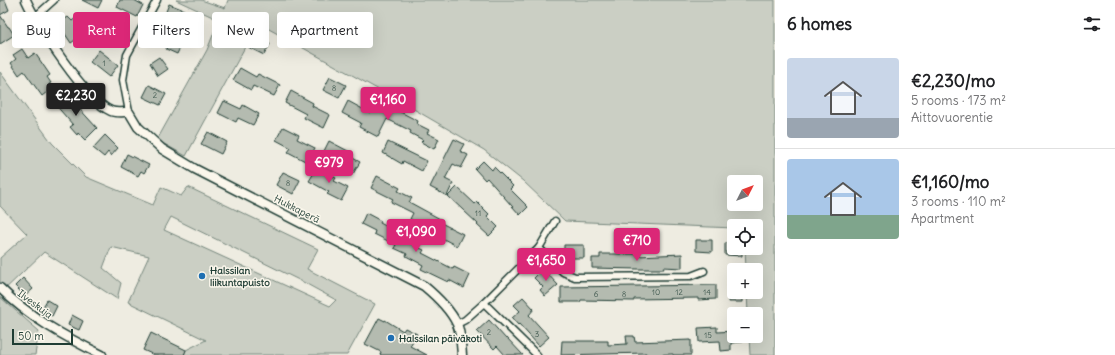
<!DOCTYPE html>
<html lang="en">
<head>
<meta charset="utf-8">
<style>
  :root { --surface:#fff; --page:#f6f6f6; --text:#202124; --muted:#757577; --line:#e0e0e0; --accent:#db2777 }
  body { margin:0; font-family:Delius,sans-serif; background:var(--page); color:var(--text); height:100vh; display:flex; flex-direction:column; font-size:15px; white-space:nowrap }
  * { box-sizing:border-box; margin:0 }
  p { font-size:13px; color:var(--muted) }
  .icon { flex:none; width:22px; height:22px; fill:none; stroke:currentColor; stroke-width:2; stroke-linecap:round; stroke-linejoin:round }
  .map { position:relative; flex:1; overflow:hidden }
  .details { display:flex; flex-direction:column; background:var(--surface); width:340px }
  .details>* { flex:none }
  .hud { position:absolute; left:12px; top:12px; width:380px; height:36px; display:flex; gap:8px }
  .needle { width:26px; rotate:48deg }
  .buttons { position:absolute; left:727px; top:175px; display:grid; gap:8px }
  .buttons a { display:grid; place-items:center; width:36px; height:36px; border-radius:4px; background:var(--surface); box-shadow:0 4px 16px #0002; font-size:20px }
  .scale { position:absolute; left:12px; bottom:10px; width:61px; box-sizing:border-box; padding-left:4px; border:2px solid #1f3d34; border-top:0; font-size:11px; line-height:14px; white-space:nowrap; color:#1f3d34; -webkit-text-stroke:3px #fbf7ec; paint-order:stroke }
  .price { position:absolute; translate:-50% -34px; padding:0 9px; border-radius:4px; background:var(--accent); color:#fff; font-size:13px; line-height:26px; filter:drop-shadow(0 1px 2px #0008) }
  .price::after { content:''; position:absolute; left:50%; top:24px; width:12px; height:9px; margin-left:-6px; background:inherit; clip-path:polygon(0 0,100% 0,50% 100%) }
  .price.selected { background:#222; color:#fff }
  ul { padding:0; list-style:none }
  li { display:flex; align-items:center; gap:12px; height:100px; padding:0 12px }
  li+li { border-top:1px solid var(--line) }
  li span { display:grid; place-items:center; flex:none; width:112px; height:80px; border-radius:4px; color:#555 }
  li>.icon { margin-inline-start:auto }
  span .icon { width:48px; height:48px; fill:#fffc; stroke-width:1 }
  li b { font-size:17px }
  h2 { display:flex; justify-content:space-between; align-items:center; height:48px; padding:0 12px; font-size:17px }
  .chip { padding:0 14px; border-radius:4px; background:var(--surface); box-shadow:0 4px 16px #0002; font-size:14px; line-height:36px }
  .chip.selected { background:var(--accent); color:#fff }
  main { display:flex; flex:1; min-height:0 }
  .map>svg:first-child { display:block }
</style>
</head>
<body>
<main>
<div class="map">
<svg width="775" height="355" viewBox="0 0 775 355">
  <rect width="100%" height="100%" fill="#eeece1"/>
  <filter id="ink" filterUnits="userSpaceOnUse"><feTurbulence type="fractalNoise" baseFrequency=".025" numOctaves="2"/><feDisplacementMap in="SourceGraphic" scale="8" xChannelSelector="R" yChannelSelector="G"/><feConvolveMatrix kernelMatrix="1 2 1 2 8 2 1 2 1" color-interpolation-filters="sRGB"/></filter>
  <g filter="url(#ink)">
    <g fill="#cbcfc4" stroke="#75867c" fill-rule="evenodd">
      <path d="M 176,0 L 201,0 L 225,8 L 228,0 L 775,0 L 775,355 L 750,355 L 749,336 L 756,336 L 756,314 L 748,314 L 747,292 L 756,292 L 756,270 L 746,270 L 745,248 L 756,248 L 756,226 L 734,226 L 734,228 L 565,221 L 523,181 L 484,150 L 417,111 L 258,23 L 186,156 L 157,140 L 207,50 L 219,20 ZM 734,182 L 756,182 L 756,204 L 734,204 Z"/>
      <path d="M 0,72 L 52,143 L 86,177 L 153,205 L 161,187 L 181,196 L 188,187 L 318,249 L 307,269 L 375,304 L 347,355 L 184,355 L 186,350 L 206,340 L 128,302 L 149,256 L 111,247 L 103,268 L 121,283 L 117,299 L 44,252 L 0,294 L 0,258 L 27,234 L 0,206 ZM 171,217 L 305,283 L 336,300 L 330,306 L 164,230 Z"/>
      <polygon points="0,297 39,331 35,355 0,355"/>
    </g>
    <g fill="#b4bbb0" stroke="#1f3d34">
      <polygon points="0,0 5,0 9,10 0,15 8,27 9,27 14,35 0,44"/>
      <polygon points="82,0 102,0 98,8"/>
      <polygon points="120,0 134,0 143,5 137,17 117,7"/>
      <polygon points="169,4 184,10 180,21 165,14"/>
      <polygon points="68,17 72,21 77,17 84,28 80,35 81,36 71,43 59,25 63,23 62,21"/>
      <polygon points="105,18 122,28 116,39 98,29"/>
      <polygon points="159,27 184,39 177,54 166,49 169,41 156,34"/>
      <polygon points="254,36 270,44 264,55 248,47"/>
      <polygon points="22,49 28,58 35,53 50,75 47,77 51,83 49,84 52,88 42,96 24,71 19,75 11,63 16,59 13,55"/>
      <polygon points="99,50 118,65 109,77 90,62"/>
      <polygon points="159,57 168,69 158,76 150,63"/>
      <polygon points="240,68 256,77 258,74 280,85 274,96 253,86 251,90 233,80"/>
      <polygon points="330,77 346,85 339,98 323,90"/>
      <polygon points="149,85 166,94 160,105 143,97"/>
      <polygon points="291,91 313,103 312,106 330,115 324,128 304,118 306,114 285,103"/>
      <polygon points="66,94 97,128 85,140 78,133 77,135 70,127 73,125 54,103"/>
      <polygon points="377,100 418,121 417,124 429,130 427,133 439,139 434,149 421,142 423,140 410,133 411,131 387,119 378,137 359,127 361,123 342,113 348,101 370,113"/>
      <polygon points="224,101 241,109 243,105 259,114 253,125 238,118 236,122 218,113"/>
      <polygon points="283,127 299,135 297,139 315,148 307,162 288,152 291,148 276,140"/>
      <polygon points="208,132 227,142 221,154 201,144"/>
      <polygon points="105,135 118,148 111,156 108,152 104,157 93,148"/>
      <polygon points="454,139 464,144 460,151 468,155 461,168 453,164 445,179 453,183 447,196 430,187"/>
      <polygon points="329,141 348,151 347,155 360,162 353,174 340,168 341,165 322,155"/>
      <polygon points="388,142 427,161 422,171 403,161 402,164 383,153"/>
      <polygon points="127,154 149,165 144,173 141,171 138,176 121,167"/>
      <polygon points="483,161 492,170 494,167 513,186 510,189 528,207 520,215 487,178 485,180 475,169"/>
      <polygon points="317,168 336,178 334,181 348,188 341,201 327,194 329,192 309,181"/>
      <polygon points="283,172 300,180 293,194 276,185"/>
      <polygon points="377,176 400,188 398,191 412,198 409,202 442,220 441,223 463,234 457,246 434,234 435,232 410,219 413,213 391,202 393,199 371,188"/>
      <polygon points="457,187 475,204 477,202 489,214 487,216 498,227 489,236 477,225 478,224 448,196"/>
      <polygon points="366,213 381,221 380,223 395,231 394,232 415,242 413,245 424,250 422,253 453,269 454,267 470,275 464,288 449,280 448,282 421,269 423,265 406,256 407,254 394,248 396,245 374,234 375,231 361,224"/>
      <polygon points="696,240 712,240 712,252 696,251"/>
      <polygon points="725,243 734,243 734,248 742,248 742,256 725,255"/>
      <polygon points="564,245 584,245 584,258 571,258 571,253 564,253"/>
      <polygon points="600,254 638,254 638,256 682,254 682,268 663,267 664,269 638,269 592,268 592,258 600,258"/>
      <polygon points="543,269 558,285 545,296 540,290 543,287 534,278"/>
      <polygon points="23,278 33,289 25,296 15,286"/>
      <polygon points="716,285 716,299 698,300 698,298 634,299 634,301 581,300 580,302 561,302 561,287"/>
      <polygon points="728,292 742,292 742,302 729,302"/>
      <polygon points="523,297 534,309 529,315 549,337 539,346 519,324 518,325 512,318 520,311 514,305"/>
      <polygon points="47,300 57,306 52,316 41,310"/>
      <polygon points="72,315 83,321 79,330 68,325"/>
      <polygon points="379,318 385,321 385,320 403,331 405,328 417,334 410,346 427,355 380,355 381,352 365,344"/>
      <polygon points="489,320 506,339 507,338 523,355 505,355 497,346 494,349 477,331"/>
      <polygon points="717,327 717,332 734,331 734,336 742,336 742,342 731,343 731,350 721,351 720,341 699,342 698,328"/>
      <polygon points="151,333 186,350 184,355 154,355 143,350"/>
      <polygon points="626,336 634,336 635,342 691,340 691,355 673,355 673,354 646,355 646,353 561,355 562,341 608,341 608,345 627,344"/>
    </g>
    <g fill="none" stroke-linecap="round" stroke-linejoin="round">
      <defs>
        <g id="minor">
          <polyline points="34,18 54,0"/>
          <polyline points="129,112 123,80 127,55 157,0"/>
          <polyline points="539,248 563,272 575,277 691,276 704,271"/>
          <polyline points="484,303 537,355"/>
          <polyline points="457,324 465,320 484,303 539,248 555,221"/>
        </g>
        <g id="tertiary">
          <path d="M 26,0 C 38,26 85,100 111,111 C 116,113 124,112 129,112 L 138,127 L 162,149 L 195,169 L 424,286 C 436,296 450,309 457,324 C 461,333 461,345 462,355"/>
          <path d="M 0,288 C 29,317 65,337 102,355"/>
        </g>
      </defs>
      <use href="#minor" stroke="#1f3d34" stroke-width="9"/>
      <use href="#tertiary" stroke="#1f3d34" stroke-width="11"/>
      <use href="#minor" stroke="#fbf7ec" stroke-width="6"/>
      <use href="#tertiary" stroke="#fbf7ec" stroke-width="8"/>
    </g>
  </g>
  <g fill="#1f6fb2" stroke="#fbf7ec" stroke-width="1.5">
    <circle cx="202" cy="276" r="4"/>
    <circle cx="391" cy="338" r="4"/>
  </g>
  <g text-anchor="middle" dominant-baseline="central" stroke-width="3" stroke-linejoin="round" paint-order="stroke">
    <g font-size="8" fill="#445c53">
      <text x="104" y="63">1</text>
      <text x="334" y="88">8</text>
      <text x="155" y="95">2</text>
      <text x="288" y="183">8</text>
      <text x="478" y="213">11</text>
      <text x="656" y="292">10</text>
      <text x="679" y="292">12</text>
      <text x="707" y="292">14</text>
      <text x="596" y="294">6</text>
      <text x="624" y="294">8</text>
      <text x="489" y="332">2</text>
      <text x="537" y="334">3</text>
      <text x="708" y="335">15</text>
    </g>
    <g font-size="10" fill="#1f3d34" stroke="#fbf7ec">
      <text transform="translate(297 209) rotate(27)">Hukkaperä</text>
      <text transform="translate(35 304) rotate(37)">Ilveskuja</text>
    </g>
    <g font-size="10" font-weight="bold" fill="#1f3d34" stroke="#fbf7ec" text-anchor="start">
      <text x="210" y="270">Halssilan<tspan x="210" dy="12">liikuntapuisto</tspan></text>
      <text x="399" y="338">Halssilan päiväkoti</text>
    </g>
  </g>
</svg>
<div class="buttons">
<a><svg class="needle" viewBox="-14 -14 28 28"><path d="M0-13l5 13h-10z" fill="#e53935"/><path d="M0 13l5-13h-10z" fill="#757577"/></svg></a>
<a><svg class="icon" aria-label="locate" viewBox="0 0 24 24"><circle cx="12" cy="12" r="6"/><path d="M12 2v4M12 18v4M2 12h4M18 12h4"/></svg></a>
<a>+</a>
<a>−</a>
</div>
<div class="scale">50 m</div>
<b class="price selected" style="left:76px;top:117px">€2,230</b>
<b class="price" style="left:388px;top:121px">€1,160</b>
<b class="price" style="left:329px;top:184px">€979</b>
<b class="price" style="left:416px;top:253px">€1,090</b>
<b class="price" style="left:637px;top:262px">€710</b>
<b class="price" style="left:546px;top:282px">€1,650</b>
<div class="hud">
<a class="chip">Buy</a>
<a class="chip selected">Rent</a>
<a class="chip">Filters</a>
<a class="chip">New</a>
<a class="chip">Apartment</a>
</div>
</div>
<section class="details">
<h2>6 homes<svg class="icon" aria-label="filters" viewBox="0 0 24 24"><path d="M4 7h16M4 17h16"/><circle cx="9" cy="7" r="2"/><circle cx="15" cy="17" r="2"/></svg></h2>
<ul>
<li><span style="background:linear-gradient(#c9d6e8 75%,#9aa5b1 0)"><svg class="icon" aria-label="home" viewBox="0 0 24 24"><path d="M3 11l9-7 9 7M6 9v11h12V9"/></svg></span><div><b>€2,230/mo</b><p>5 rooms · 173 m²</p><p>Aittovuorentie</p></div></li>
<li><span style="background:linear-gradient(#a9c7e8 70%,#7fa58c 0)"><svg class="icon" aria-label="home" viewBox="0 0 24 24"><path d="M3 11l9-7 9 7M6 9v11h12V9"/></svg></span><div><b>€1,160/mo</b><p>3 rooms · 110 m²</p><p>Apartment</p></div></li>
</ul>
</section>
</main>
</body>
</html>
